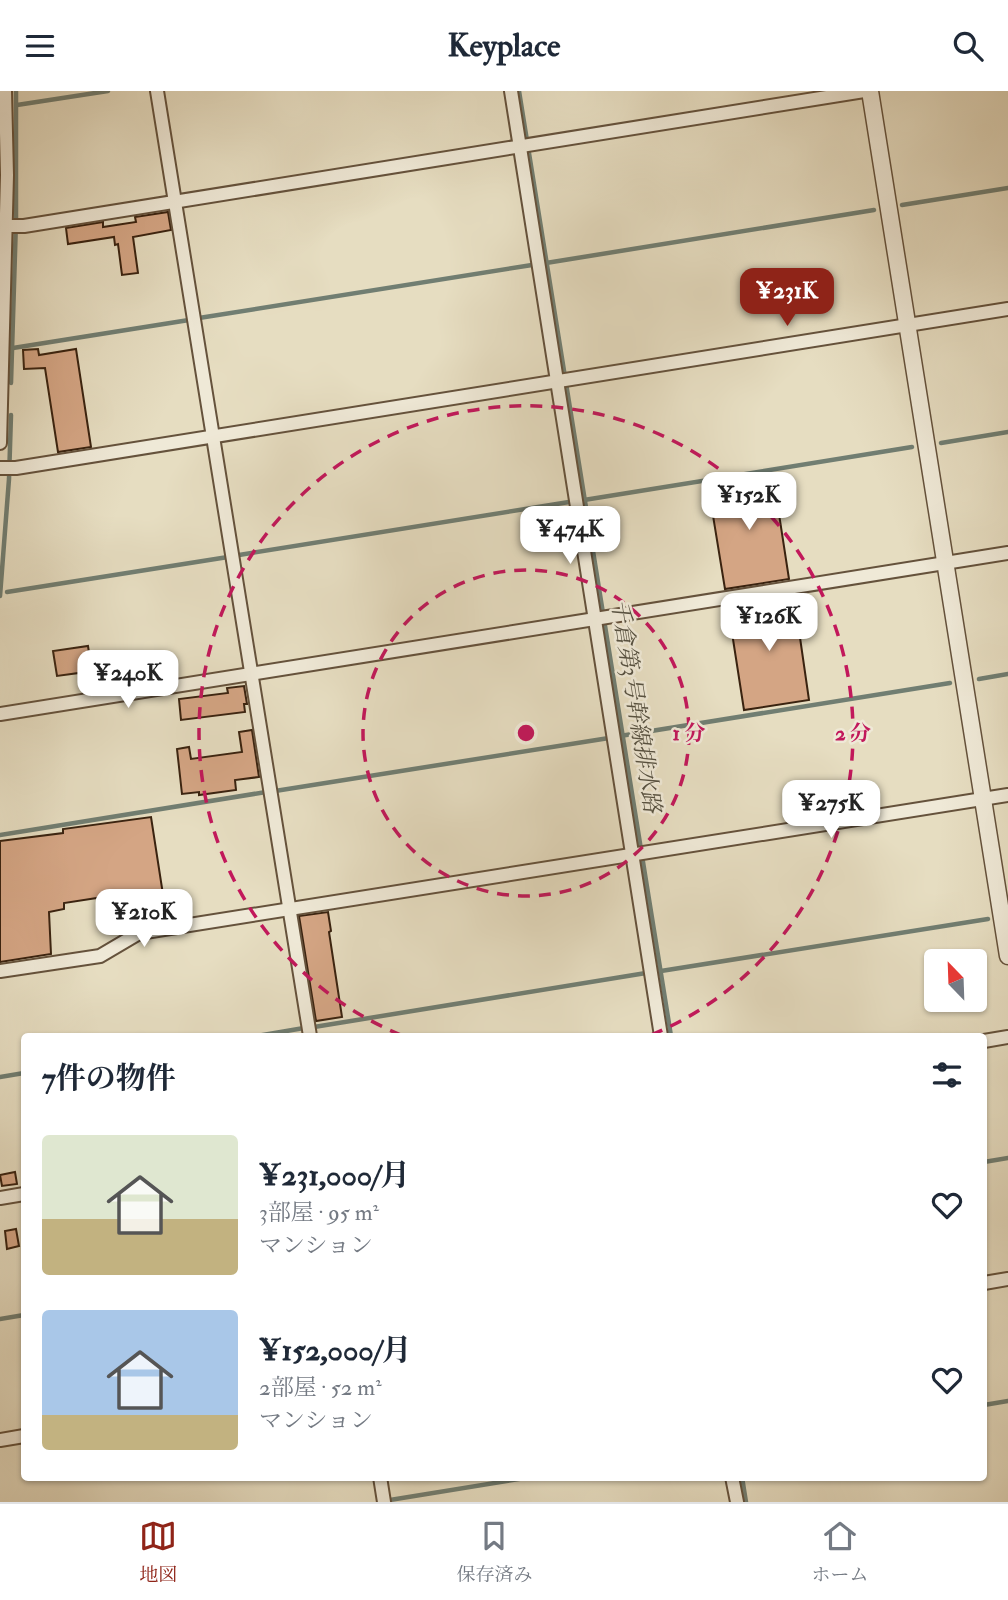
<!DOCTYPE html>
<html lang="ja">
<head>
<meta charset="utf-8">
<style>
  :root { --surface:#fff; --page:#f2f2f3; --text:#1f2937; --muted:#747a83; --line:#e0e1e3; --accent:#8f2418 }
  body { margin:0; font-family:"IM FELL Double Pica","Noto Serif JP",serif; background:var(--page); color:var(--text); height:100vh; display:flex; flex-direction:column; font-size:26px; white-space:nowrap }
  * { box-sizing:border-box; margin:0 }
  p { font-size:23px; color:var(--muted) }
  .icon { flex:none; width:38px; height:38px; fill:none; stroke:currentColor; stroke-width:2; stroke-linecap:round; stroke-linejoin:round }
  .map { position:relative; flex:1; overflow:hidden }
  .side { position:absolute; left:21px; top:942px; width:966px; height:448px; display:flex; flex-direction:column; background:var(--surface); border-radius:7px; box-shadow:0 2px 5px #0004 }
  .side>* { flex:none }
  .needle { width:46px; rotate:337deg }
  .tools { position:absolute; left:924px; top:858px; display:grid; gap:14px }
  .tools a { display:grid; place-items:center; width:63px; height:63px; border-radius:7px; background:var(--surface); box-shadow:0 2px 5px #0004; font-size:35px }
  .price { position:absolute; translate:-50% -60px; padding:0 16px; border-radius:14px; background:#fff; color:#222; font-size:23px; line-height:46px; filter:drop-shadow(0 2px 4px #0008) }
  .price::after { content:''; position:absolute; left:50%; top:42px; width:21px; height:16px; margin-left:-10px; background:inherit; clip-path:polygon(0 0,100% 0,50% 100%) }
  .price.current { background:var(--accent); color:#fff }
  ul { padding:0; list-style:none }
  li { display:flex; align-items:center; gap:21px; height:175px; padding:0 21px }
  li span { display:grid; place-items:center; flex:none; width:196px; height:140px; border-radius:7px; color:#555 }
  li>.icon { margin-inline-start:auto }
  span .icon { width:84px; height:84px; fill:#fffc; stroke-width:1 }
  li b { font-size:30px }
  h2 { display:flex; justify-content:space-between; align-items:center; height:84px; padding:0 21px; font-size:30px }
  header { display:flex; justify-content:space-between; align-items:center; height:91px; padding:0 21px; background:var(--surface); font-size:32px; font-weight:700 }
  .tab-bar { display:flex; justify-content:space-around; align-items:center; height:98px; border-top:2px solid var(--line); background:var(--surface); font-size:19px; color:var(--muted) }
  .tab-bar a { display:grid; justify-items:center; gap:4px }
  .tab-bar .current { color:var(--accent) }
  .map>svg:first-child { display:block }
</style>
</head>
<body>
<header><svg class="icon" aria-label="menu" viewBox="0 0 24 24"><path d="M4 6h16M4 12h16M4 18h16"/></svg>Keyplace<svg class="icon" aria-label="search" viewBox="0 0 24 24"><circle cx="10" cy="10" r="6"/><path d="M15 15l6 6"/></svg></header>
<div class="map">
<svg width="1008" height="1411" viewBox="0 0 1008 1411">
  <rect width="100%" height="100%" fill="#e6ddc1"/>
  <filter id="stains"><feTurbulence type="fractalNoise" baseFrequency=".00286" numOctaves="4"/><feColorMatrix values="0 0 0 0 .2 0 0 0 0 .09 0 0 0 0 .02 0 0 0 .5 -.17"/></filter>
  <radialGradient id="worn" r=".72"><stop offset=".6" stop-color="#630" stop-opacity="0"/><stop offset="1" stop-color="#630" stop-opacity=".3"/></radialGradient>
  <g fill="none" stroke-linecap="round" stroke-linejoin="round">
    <g stroke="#717e72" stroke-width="4.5">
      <polyline points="519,0 671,945"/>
      <polyline points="17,14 108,0"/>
      <polyline points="902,114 1008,97"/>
      <polyline points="546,172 874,119"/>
      <polyline points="199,227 532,174"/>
      <polyline points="13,257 189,229"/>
      <polyline points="11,292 16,130 16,0"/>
      <polyline points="941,352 1008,341"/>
      <polyline points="584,409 912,356"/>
      <polyline points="239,464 569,411"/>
      <polyline points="7,501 228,466"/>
      <polyline points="0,505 9,388 11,324"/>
      <polyline points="979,588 1008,583"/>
      <polyline points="620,645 950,592"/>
      <polyline points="275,700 609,647"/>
      <polyline points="0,744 266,701"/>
      <polyline points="661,880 988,828"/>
      <polyline points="314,936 646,882"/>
      <polyline points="257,945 304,937"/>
      <polyline points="0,986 24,982"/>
      <polyline points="984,1071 1008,1067"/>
      <polyline points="0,1228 24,1224"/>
      <polyline points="984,1314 1008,1310"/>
      <polyline points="742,1386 746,1411"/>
      <polyline points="390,1409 531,1386"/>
    </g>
  </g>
  <g fill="#d4a584" stroke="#3a2310" stroke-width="2">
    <polygon points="168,121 171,139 133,146 138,182 122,184 118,153 115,154 114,146 68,153 66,137 103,131 103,136 136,131 135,126"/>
    <polygon points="38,258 39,264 76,258 91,356 58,361 45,277 24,278 23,259"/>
    <polygon points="773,384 789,488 725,498 708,394"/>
    <polygon points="794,505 809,609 744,619 728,516"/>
    <polygon points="88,555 94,595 81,597 79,582 57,585 53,560"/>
    <polygon points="244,595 247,613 244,613 245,621 181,629 179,608 228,602 227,597"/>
    <polygon points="252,639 259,686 235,689 236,699 199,704 199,701 182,703 177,658 189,656 191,668 242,661 239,641"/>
    <polygon points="151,726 166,823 113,831 110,805 64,812 64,818 49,821 51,863 0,871 0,750 63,742 63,738"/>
    <polygon points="328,821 331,840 329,841 342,926 316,930 299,825"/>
    <polygon points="15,1081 17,1093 2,1095 0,1084"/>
    <polygon points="16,1138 19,1155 7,1158 5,1140"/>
  </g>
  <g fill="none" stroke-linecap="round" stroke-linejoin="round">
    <defs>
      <g id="minor">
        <polyline points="157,0 310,945"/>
        <polyline points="511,0 661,945"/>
        <polyline points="6,135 24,135 864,0"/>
        <polyline points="0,352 7,84 5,0"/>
        <polyline points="0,377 16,377 1008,218"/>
        <polyline points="0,623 1008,462"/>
        <polyline points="0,880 100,865 139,842 1008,704"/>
        <polyline points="984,950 1008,946"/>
        <polyline points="0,1107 24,1103"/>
        <polyline points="984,1192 1008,1188"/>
        <polyline points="0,1349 24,1345"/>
        <polyline points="380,1386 384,1411"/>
        <polyline points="732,1386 737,1411"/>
      </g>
      <polyline id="tertiary" points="870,0 1008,865"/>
    </defs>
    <use href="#minor" stroke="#65523c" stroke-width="16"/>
    <use href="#tertiary" stroke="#65523c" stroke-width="19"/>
    <use href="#minor" stroke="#efe9d7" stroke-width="12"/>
    <use href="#tertiary" stroke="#efe9d7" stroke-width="16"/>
  </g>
  <g fill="none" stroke="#c2185b" stroke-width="3.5" stroke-dasharray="12 9">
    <circle cx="526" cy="642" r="163"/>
    <path d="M401 944A327 327 0 1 1 651 944"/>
  </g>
  <g text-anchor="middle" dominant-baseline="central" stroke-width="5" stroke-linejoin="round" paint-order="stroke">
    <g font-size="23" font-style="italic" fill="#565141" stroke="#efe9d7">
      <text transform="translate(636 615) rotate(81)">千倉第3号幹線排水路</text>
    </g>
  </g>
  <circle cx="526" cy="642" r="10" fill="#c2185b" stroke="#efe9d7" stroke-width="3.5"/>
  <g font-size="21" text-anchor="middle" font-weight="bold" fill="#c2185b" stroke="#efe9d7" stroke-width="5" stroke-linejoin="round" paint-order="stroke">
    <text x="689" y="649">1 分</text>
    <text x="853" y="649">2 分</text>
  </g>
  <rect width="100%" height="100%" filter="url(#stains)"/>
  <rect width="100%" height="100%" fill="url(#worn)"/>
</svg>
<div class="tools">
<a><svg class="needle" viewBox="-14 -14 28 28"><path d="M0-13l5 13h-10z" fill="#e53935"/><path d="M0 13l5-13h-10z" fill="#747a83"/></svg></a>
</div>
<b class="price current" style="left:787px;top:237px">¥231K</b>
<b class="price" style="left:749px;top:441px">¥152K</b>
<b class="price" style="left:570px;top:475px">¥474K</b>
<b class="price" style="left:769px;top:562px">¥126K</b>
<b class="price" style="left:128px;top:619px">¥240K</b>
<b class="price" style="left:831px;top:749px">¥275K</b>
<b class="price" style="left:144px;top:858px">¥210K</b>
<section class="side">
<h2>7件の物件<svg class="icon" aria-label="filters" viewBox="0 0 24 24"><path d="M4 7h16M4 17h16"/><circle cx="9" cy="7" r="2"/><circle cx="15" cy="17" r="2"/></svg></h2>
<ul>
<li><span style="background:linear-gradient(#dfe7d0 60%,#c2b280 0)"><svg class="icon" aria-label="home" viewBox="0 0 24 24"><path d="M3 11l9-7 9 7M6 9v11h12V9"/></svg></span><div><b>¥231,000/月</b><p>3部屋 · 95 m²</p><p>マンション</p></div><svg class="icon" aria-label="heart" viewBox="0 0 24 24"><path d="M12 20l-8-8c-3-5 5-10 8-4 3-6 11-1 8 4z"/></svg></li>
<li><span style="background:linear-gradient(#a9c7e8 75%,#c2b280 0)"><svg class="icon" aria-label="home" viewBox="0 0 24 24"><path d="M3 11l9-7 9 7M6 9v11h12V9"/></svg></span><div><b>¥152,000/月</b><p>2部屋 · 52 m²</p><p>マンション</p></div><svg class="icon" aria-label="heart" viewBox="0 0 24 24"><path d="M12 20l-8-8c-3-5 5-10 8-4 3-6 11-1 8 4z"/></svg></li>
</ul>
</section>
</div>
<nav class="tab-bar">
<a class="current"><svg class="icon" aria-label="map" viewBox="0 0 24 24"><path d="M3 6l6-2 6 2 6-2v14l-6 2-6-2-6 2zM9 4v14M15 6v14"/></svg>地図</a>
<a><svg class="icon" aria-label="saved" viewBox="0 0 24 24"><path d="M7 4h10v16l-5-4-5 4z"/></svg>保存済み</a>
<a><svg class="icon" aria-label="home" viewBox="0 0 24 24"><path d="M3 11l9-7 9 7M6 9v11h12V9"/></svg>ホーム</a>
</nav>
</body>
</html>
